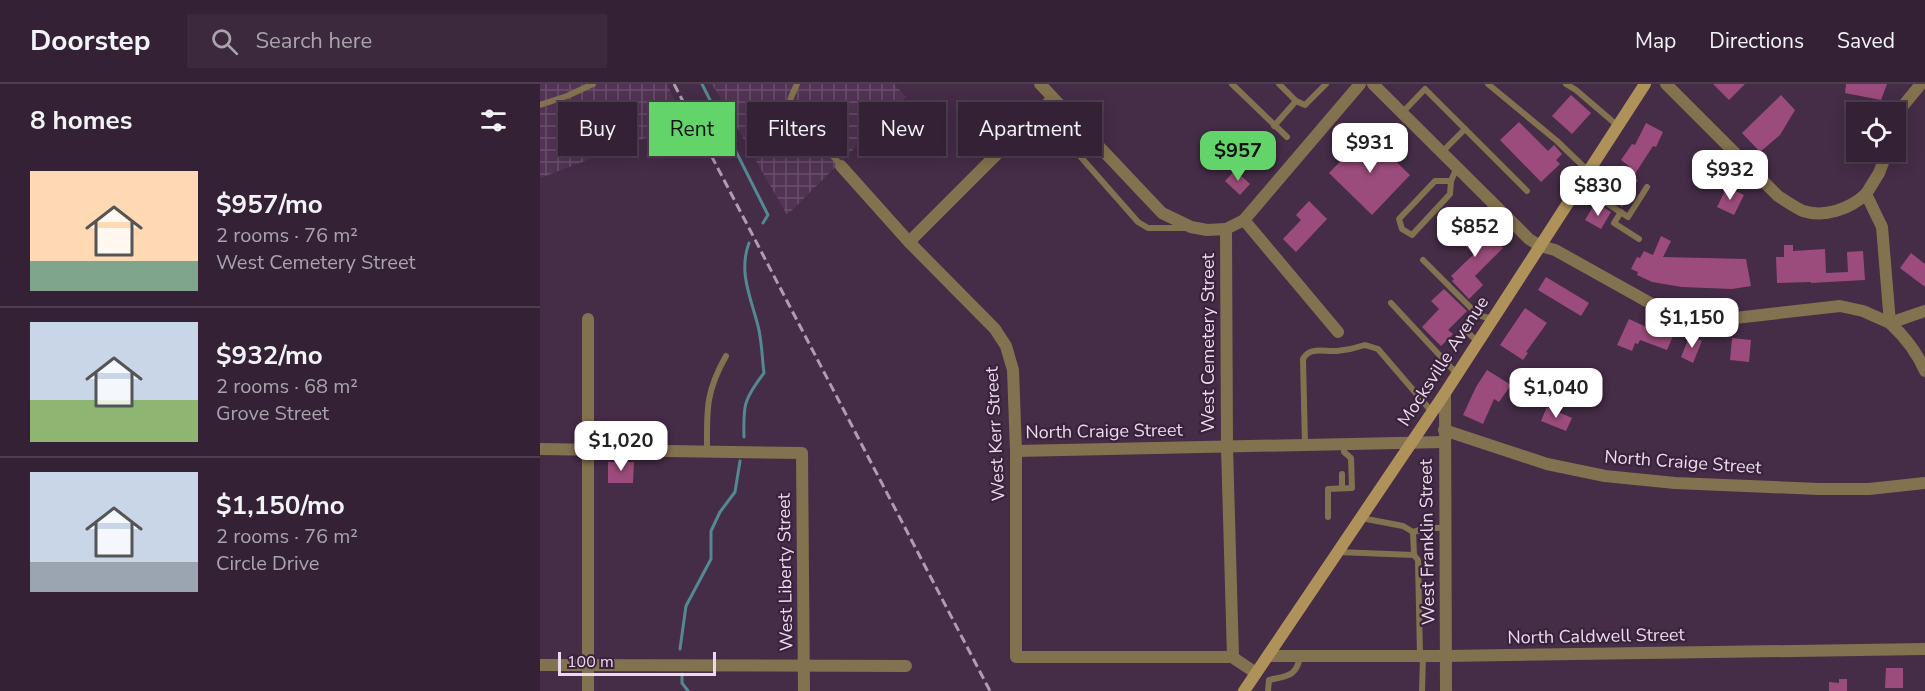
<!DOCTYPE html>
<html lang="en">
<head>
<meta charset="utf-8">
<style>
  :root { --surface:#342135; --page:#3c293d; --text:#f1f3f6; --muted:#a9a3ad; --line:#4e3e50; --accent:#62d469 }
  body { margin:0; font-family:"Nunito Sans",sans-serif; background:var(--page); color:var(--text); height:100vh; display:flex; flex-direction:column; font-size:22px; white-space:nowrap }
  * { box-sizing:border-box; margin:0 }
  p { font-size:20px; color:var(--muted) }
  .icon { flex:none; width:33px; height:33px; fill:none; stroke:currentColor; stroke-width:2; stroke-linecap:round; stroke-linejoin:round }
  .map { position:relative; flex:1; overflow:hidden }
  .side { display:flex; flex-direction:column; background:var(--surface); width:540px }
  .side>* { flex:none }
  .top-card { position:absolute; left:18px; top:18px; width:570px; height:54px; display:flex; gap:12px }
  .tools { position:absolute; left:1306px; top:18px; display:grid; gap:12px }
  .tools a { display:grid; place-items:center; width:60px; height:60px; border-radius:0px; background:var(--surface); box-shadow:0 3px 15px #0003,0 0 0 2px var(--line); font-size:30px }
  .scale { position:absolute; left:18px; bottom:15px; width:158px; box-sizing:border-box; padding-left:6px; border:3px solid #eadaeb; border-top:0; font-size:16px; line-height:21px; white-space:nowrap; color:#eadaeb; -webkit-text-stroke:4px #3a223c; paint-order:stroke }
  .price { position:absolute; translate:-50% -51px; padding:0 14px; border-radius:12px; background:#fff; color:#222; font-size:20px; line-height:39px; filter:drop-shadow(0 2px 3px #0008) }
  .price::after { content:''; position:absolute; left:50%; top:36px; width:18px; height:14px; margin-left:-9px; background:inherit; clip-path:polygon(0 0,100% 0,50% 100%) }
  .price.active { background:var(--accent); color:#111 }
  ul { padding:0; list-style:none }
  li { display:flex; align-items:center; gap:18px; height:150px; padding:0 30px }
  li+li { border-top:2px solid var(--line) }
  li span { display:grid; place-items:center; flex:none; width:168px; height:120px; border-radius:0px; color:#555 }
  li>.icon { margin-inline-start:auto }
  span .icon { width:72px; height:72px; fill:#fffc; stroke-width:1 }
  li b { font-size:26px }
  h2 { display:flex; justify-content:space-between; align-items:center; height:72px; padding:0 30px; font-size:26px }
  .chip { padding:0 21px; border-radius:0px; background:var(--surface); box-shadow:0 3px 15px #0003,0 0 0 2px var(--line); font-size:21px; line-height:54px }
  .chip.active { background:var(--accent); color:#111 }
  header { display:flex; align-items:center; gap:36px; box-sizing:border-box; height:84px; padding:0 30px; background:var(--surface); border-bottom:2px solid var(--line) }
  header strong { font-size:28px }
  nav { display:flex; gap:33px; margin-inline-start:auto; font-size:21px }
  .search { width:420px; height:54px; background:var(--page); display:flex; align-items:center; gap:15px; box-sizing:border-box; padding:0 21px; border-radius:0px; color:var(--muted); font-size:22px }
  main { display:flex; flex:1; min-height:0 }
  .map>svg:first-child { display:block }
</style>
</head>
<body>
<header>
<strong>Doorstep</strong>
<div class="search"><svg class="icon" aria-label="search" viewBox="0 0 24 24"><circle cx="10" cy="10" r="6"/><path d="M15 15l6 6"/></svg>Search here</div>
<nav><a>Map</a><a>Directions</a><a>Saved</a></nav>
</header>
<main>
<section class="side">
<h2>8 homes<svg class="icon" aria-label="filters" viewBox="0 0 24 24"><path d="M4 7h16M4 17h16"/><circle cx="9" cy="7" r="2"/><circle cx="15" cy="17" r="2"/></svg></h2>
<ul>
<li><span style="background:linear-gradient(#ffd9b3 75%,#7fa58c 0)"><svg class="icon" aria-label="home" viewBox="0 0 24 24"><path d="M3 11l9-7 9 7M6 9v11h12V9"/></svg></span><div><b>$957/mo</b><p>2 rooms · 76 m²</p><p>West Cemetery Street</p></div></li>
<li><span style="background:linear-gradient(#c9d6e8 65%,#8fb573 0)"><svg class="icon" aria-label="home" viewBox="0 0 24 24"><path d="M3 11l9-7 9 7M6 9v11h12V9"/></svg></span><div><b>$932/mo</b><p>2 rooms · 68 m²</p><p>Grove Street</p></div></li>
<li><span style="background:linear-gradient(#c9d6e8 75%,#9aa5b1 0)"><svg class="icon" aria-label="home" viewBox="0 0 24 24"><path d="M3 11l9-7 9 7M6 9v11h12V9"/></svg></span><div><b>$1,150/mo</b><p>2 rooms · 76 m²</p><p>Circle Drive</p></div></li>
</ul>
</section>
<div class="map">
<svg width="1385" height="607" viewBox="0 0 1385 607">
  <defs>
    <pattern id="industrial-grid" width="8" height="8" patternUnits="userSpaceOnUse" patternTransform="scale(1.5)"><rect width="8" height="8" fill="#513353"/><path d="M0 4h8M4 0v8" fill="none" stroke="#6a506c"/></pattern>
  </defs>
  <rect width="100%" height="100%" fill="#452c47"/>
  <g fill="url(#industrial-grid)">
    <polygon points="0,0 127,0 146,39 0,94"/>
    <polygon points="172,0 354,0 366,13 247,131"/>
  </g>
  <g fill="none" stroke-linecap="round" stroke-linejoin="round">
    <g stroke="#548892" stroke-width="3">
      <polyline points="162,0 228,131 223,139"/>
      <path d="M 204,353 C 203,321 204,315 224,289 C 222,274 222,257 218,242 C 211,214 198,188 209,159"/>
      <polyline points="140,565 146,522 171,475 171,447 180,428 195,408 200,377"/>
      <polyline points="142,590 142,599 148,607"/>
    </g>
  </g>
  <g fill="#9c4c7c">
    <polygon points="1173,0 1205,0 1189,16"/>
    <polygon points="1306,0 1347,0 1341,16 1305,9"/>
    <polygon points="1031,11 1051,29 1032,50 1012,32"/>
    <polygon points="1241,11 1255,26 1240,51 1220,68 1202,49"/>
    <polygon points="979,38 1008,67 1014,61 1022,70 1016,76 1020,80 1001,98 960,56"/>
    <polygon points="1106,39 1123,48 1116,63 1113,62 1093,93 1098,96 1082,123 1069,114 1089,82 1081,76 1092,60 1095,61"/>
    <polygon points="827,50 870,91 832,131 789,89"/>
    <polygon points="695,86 710,100 700,111 685,97"/>
    <polygon points="1187,103 1204,111 1194,131 1177,123"/>
    <polygon points="769,117 787,135 756,168 743,155 761,136 756,131"/>
    <polygon points="1054,121 1061,126 1063,123 1071,128 1061,145 1045,136"/>
    <polygon points="934,136 963,164 935,192 943,201 929,215 912,197 914,195 911,192 934,170 917,154"/>
    <polygon points="1121,152 1131,157 1123,173 1206,175 1211,202 1192,205 1142,203 1112,198 1097,191 1098,188 1091,185 1097,173 1100,174 1104,167 1113,171"/>
    <polygon points="1244,161 1253,161 1253,167 1285,165 1286,189 1308,188 1307,168 1323,167 1325,196 1271,199 1271,198 1237,199 1236,173 1244,173"/>
    <polygon points="1371,169 1385,180 1385,203 1360,184"/>
    <polygon points="1006,193 1049,219 1041,232 998,206"/>
    <polygon points="904,205 927,227 908,246 913,250 901,262 882,243 899,225 891,217"/>
    <polygon points="985,224 1007,239 986,268 988,269 983,276 960,261"/>
    <polygon points="1089,235 1115,247 1116,243 1134,250 1127,266 1100,256 1098,260 1095,259 1092,267 1077,261"/>
    <polygon points="1150,251 1162,257 1153,279 1141,273"/>
    <polygon points="1192,254 1211,256 1209,278 1190,276"/>
    <polygon points="947,286 971,301 959,318 954,315 943,340 923,331 936,303"/>
    <polygon points="1007,323 1032,334 1026,347 1001,337"/>
    <polygon points="68,378 94,378 93,399 68,399"/>
    <polygon points="1346,584 1363,584 1363,604 1345,604"/>
    <polygon points="1299,595 1307,595 1307,607 1289,607 1289,598 1299,599"/>
  </g>
  <g fill="none" stroke-linecap="round" stroke-linejoin="round">
    <g stroke="#83724f" stroke-width="6">
      <path d="M 257,0 C 253,10 247,17 251,28 L 301,81"/>
      <polyline points="692,0 747,53"/>
      <polyline points="739,0 756,17 765,21 786,0"/>
      <polyline points="948,0 1017,57 1048,87"/>
      <polyline points="1026,0 1036,6 1078,42"/>
      <polyline points="0,21 27,12 53,0"/>
      <polyline points="862,29 885,5 987,107"/>
      <polyline points="734,42 756,17"/>
      <polyline points="552,56 539,68 539,71 598,138 608,144 647,144"/>
      <polyline points="902,68 925,45"/>
      <polyline points="911,97 895,97 859,135 862,145 872,151 910,110 911,97 917,83"/>
      <polyline points="1040,102 1088,133 1107,103"/>
      <polyline points="1081,128 1074,139 1099,155"/>
      <polyline points="883,176 938,231"/>
      <polyline points="851,219 917,290"/>
      <path d="M 938,258 L 925,246 C 927,238 931,235 938,231 L 952,235"/>
      <path d="M 765,361 L 763,275 C 770,262 784,268 797,267 C 807,266 816,264 825,261 L 838,265 L 892,328"/>
      <path d="M 167,368 C 167,326 165,309 186,272"/>
      <polyline points="802,390 802,404"/>
      <polyline points="788,433 788,405 812,404 811,374 804,368 804,360"/>
      <polyline points="821,434 863,442 873,448 874,471"/>
      <polyline points="873,448 887,444 905,444"/>
      <polyline points="797,468 874,471 878,476 880,572"/>
      <path d="M 728,607 L 729,596 C 746,592 757,593 760,572"/>
      <polyline points="882,607 883,572"/>
    </g>
    <g stroke="#83724f" stroke-width="12">
      <polyline points="500,0 622,129 651,143 667,146 686,145"/>
      <polyline points="833,0 989,155 1000,162 1015,166 1119,224 1141,231 1168,235 1195,234 1300,222 1323,227 1350,239 1385,227"/>
      <path d="M 1126,0 L 1238,112 C 1246,117 1254,123 1263,127 C 1284,134 1310,125 1326,110"/>
      <polyline points="1356,39 1362,23 1381,0"/>
      <path d="M 1347,68 L 1339,89 L 1326,110 L 1342,143 L 1350,239 C 1365,253 1377,268 1385,287"/>
      <polyline points="301,82 369,158 455,245 466,262 473,286 476,367 476,573 692,573 716,589"/>
      <polyline points="704,136 798,248"/>
      <polyline points="369,158 513,14"/>
      <polyline points="905,309 906,607"/>
      <polyline points="904,346 1007,380 1065,392 1135,399 1279,405 1329,405 1385,399"/>
      <polyline points="0,365 262,369 264,607"/>
      <polyline points="476,367 904,358"/>
      <polyline points="728,572 906,572 1385,565"/>
      <polyline points="693,573 687,363 686,145 704,136 820,0"/>
      <polyline points="0,581 366,582"/>
      <polyline points="48,607 48,235"/>
    </g>
    <polyline stroke="#ae9259" stroke-width="12" points="704,607 905,309 1105,0"/>
    <polyline stroke="#af9cb0" stroke-width="3" stroke-dasharray="9 4.5" stroke-linecap="butt" points="134,0 450,607"/>
  </g>
  <g text-anchor="middle" dominant-baseline="central" stroke-width="4.5" stroke-linejoin="round" paint-order="stroke">
    <g font-size="18" fill="#eadaeb" stroke="#3a223c">
      <text transform="translate(668 259) rotate(-90)">West Cemetery Street</text>
      <text transform="translate(903 277) rotate(-57)">Mocksville Avenue</text>
      <text transform="translate(564 347) rotate(-1)">North Craige Street</text>
      <text transform="translate(455 350) rotate(-93)">West Kerr Street</text>
      <text transform="translate(1143 378) rotate(4)">North Craige Street</text>
      <text transform="translate(887 458) rotate(-91)">West Franklin Street</text>
      <text transform="translate(245 488) rotate(-91)">West Liberty Street</text>
      <text transform="translate(1056 552) rotate(-1)">North Caldwell Street</text>
    </g>
  </g>
</svg>
<div class="tools">
<a><svg class="icon" aria-label="locate" viewBox="0 0 24 24"><circle cx="12" cy="12" r="6"/><path d="M12 2v4M12 18v4M2 12h4M18 12h4"/></svg></a>
</div>
<div class="scale">100 m</div>
<b class="price" style="left:830px;top:90px">$931</b>
<b class="price active" style="left:698px;top:98px">$957</b>
<b class="price" style="left:1190px;top:117px">$932</b>
<b class="price" style="left:1058px;top:133px">$830</b>
<b class="price" style="left:935px;top:174px">$852</b>
<b class="price" style="left:1152px;top:265px">$1,150</b>
<b class="price" style="left:1016px;top:335px">$1,040</b>
<b class="price" style="left:81px;top:388px">$1,020</b>
<div class="top-card">
<a class="chip">Buy</a>
<a class="chip active">Rent</a>
<a class="chip">Filters</a>
<a class="chip">New</a>
<a class="chip">Apartment</a>
</div>
</div>
</main>
</body>
</html>
